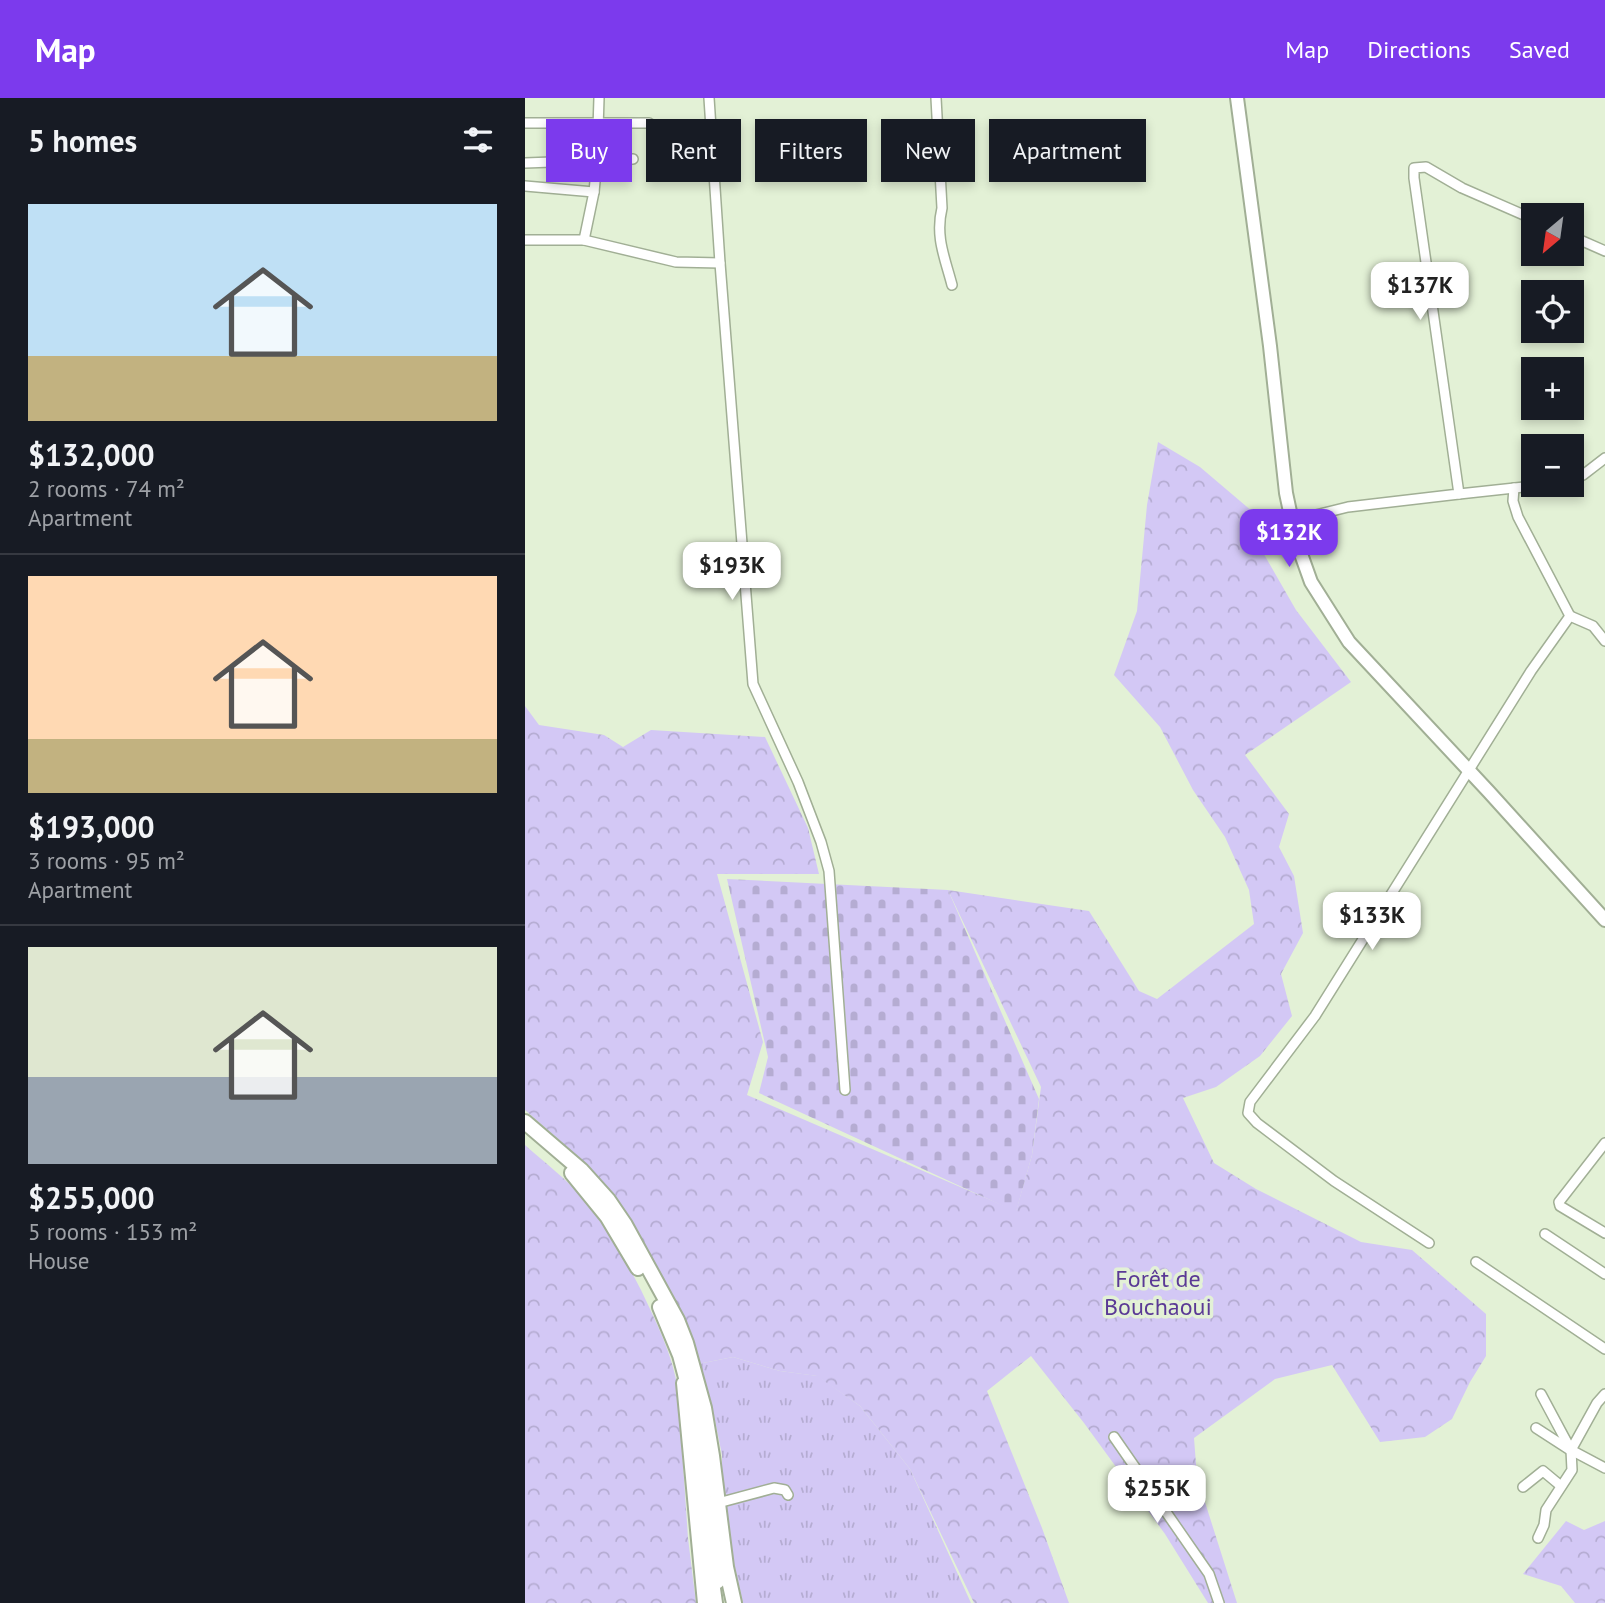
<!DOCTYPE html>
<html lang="en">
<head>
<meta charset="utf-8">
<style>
  :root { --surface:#171b24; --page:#20242c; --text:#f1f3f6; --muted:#9ea1a6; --line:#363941; --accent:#7c3aed }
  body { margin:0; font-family:"PT Sans",sans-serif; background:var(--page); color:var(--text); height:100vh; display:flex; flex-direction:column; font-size:26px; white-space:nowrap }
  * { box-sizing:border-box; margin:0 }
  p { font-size:23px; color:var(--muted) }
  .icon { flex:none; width:38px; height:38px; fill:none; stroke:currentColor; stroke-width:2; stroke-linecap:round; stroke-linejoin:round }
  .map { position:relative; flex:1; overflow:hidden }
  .drawer { display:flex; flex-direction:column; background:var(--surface); width:525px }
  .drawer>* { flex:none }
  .banner { position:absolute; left:21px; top:21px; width:665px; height:63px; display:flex; gap:14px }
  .needle { width:46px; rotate:209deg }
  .controls { position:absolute; left:996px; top:105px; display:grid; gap:14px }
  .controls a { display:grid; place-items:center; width:63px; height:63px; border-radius:0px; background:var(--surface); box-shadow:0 4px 10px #0003; font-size:35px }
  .price { position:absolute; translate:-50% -60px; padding:0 16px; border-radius:14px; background:#fff; color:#222; font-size:23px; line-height:46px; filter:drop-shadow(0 2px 4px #0008) }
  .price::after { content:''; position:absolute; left:50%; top:42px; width:21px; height:16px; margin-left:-10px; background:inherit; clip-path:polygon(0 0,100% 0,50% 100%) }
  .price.selected { background:var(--accent); color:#fff }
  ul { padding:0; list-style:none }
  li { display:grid; align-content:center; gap:14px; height:371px; padding:0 28px }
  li+li { border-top:2px solid var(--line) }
  li span { display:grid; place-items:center; height:217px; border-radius:0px; color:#555 }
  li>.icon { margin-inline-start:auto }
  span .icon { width:126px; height:126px; fill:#fffc; stroke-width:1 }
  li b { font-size:30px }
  h2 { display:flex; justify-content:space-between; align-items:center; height:84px; padding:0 28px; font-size:30px }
  .chip { padding:0 24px; border-radius:0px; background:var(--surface); box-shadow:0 4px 10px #0003; font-size:24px; line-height:63px }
  .chip.selected { background:var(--accent); color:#fff }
  header { display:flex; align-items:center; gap:42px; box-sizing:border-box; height:98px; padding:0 35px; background:var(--accent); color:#fff }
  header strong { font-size:33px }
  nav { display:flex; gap:38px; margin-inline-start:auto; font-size:24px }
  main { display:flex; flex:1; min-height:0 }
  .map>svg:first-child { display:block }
</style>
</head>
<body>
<header>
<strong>Map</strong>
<nav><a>Map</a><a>Directions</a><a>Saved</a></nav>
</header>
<main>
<section class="drawer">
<h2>5 homes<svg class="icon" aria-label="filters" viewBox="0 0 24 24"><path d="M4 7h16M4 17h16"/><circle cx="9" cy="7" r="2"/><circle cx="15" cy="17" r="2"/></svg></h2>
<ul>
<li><span style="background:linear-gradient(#bfe0f5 70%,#c2b280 0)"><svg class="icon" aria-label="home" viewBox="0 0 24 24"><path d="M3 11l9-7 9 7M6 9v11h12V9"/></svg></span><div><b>$132,000</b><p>2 rooms · 74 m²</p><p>Apartment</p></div></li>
<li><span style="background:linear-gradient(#ffd9b3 75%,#c2b280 0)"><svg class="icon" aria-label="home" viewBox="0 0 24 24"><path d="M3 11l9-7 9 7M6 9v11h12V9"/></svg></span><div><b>$193,000</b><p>3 rooms · 95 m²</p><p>Apartment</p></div></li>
<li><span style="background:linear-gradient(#dfe7d0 60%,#9aa5b1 0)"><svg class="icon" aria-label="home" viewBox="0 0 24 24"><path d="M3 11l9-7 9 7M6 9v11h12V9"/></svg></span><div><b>$255,000</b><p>5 rooms · 153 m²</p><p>House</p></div></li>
</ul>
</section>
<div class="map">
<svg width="1080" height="1505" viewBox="0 0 1080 1505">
  <defs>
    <pattern id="grass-tufts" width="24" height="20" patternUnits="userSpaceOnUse" patternTransform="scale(1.75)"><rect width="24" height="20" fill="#d3c8f5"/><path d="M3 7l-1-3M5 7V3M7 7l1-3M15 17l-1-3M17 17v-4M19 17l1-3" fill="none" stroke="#b5acd2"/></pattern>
    <pattern id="forest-crowns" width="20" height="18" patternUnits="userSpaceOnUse" patternTransform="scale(1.75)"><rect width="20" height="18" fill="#d3c8f5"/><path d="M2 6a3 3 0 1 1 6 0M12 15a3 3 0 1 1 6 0" fill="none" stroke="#b5acd2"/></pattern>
    <pattern id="cemetery-stones" width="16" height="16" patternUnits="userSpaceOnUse" patternTransform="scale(1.75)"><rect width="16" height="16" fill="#d3c8f5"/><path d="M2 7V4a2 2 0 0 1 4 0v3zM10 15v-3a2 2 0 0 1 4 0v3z" fill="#b5acd2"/></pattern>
  </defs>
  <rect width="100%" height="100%" fill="#e3f1d6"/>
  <polygon fill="url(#grass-tufts)" points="208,1259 255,1273 293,1278 335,1308 385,1371 446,1505 218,1505 207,1456 201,1412 197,1395 197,1357 186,1303 173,1266"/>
  <g fill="url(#forest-crowns)">
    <polygon points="633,344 675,369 728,414 736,451 771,512 826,584 720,657 764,716 754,749 769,778 778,835 756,876 767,918 735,958 691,989 658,1000 689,1065 731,1091 836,1144 887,1152 961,1216 961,1258 945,1284 927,1321 900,1339 855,1344 807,1267 750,1281 669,1340 672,1379 712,1505 683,1505 640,1436 559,1325 506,1258 462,1293 517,1430 544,1505 449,1505 385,1371 335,1308 292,1278 255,1273 208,1259 173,1266 154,1209 100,1117 64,1068 0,1012 0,608 14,627 79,637 98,649 126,632 240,639 283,730 294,776 192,776 238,944 222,997 491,1113 507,1057 516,989 423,792 564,813 614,893 632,901 729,826 724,792 700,739 668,692 635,629 589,577 612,513 622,407"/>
    <path d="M 0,1047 C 20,1065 42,1081 59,1102 C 82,1129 100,1161 116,1192 C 132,1226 147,1255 153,1292 L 163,1440 L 171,1505 L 0,1505 Z"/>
    <polygon points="1041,1423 1059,1432 1080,1423 1080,1505 1050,1505 1036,1488 998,1476"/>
  </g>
  <polygon fill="url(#cemetery-stones)" points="202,781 423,792 514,1001 507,1057 491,1114 234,995 243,959"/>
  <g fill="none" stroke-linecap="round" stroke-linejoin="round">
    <defs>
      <g id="minor">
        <polyline points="184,0 195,165 228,586 273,684 296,744 304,773 320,992"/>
        <path d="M 411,0 L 417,110 C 410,139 420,160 427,187"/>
        <polyline points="0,25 124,25"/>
        <polyline points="0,65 108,61"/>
        <polyline points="0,88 69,94"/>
        <polyline points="1046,138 1080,153"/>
        <polyline points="0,142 59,142 151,164 195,165"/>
        <polyline points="59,142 69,94 72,62 74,0"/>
        <polyline points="1046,381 1058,377 1080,360"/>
        <polyline points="989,390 988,403 993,419 1045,518"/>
        <polyline points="934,396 1017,387"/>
        <polyline points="767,423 823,409 934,396 889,80 889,70 901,69 937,90 1008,121"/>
        <polyline points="1080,1045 1034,1104 1035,1108 1080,1135"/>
        <polyline points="1020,1136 1080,1176"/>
        <polyline points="904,1145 809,1083 732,1025 723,1015 725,1004 790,918 1006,573 1045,518 1068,528 1080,543"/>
        <polyline points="951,1164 1080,1251"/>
        <polyline points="1016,1296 1046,1352 1080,1370"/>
        <polyline points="1011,1330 1045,1352"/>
        <polyline points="589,1339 684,1476 694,1505"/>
        <polyline points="998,1389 1018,1373 1036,1388"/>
        <polyline points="193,1405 249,1390 260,1392 263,1397"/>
        <polyline points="1013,1440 1019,1427 1021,1412 1047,1372 1046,1352 1072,1305 1080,1296"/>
      </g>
      <g id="major">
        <polyline points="712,0 745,248 761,395 771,442 786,484 824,544 964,694 1080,822"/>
        <polyline points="158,1285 179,1505"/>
        <polyline points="187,1411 193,1484"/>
      </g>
      <g id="highway">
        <polyline points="0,1024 56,1072 83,1102 100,1127 152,1222 161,1245 179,1310 187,1358 201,1469 209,1505"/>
        <polyline points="47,1075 82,1118 113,1170"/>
        <polyline points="135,1209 155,1257 171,1317 177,1366 182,1448 190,1505"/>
      </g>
    </defs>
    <use href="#minor" stroke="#a1af95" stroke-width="12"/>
    <use href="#major" stroke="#a1af95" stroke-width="16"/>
    <use href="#highway" stroke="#a1af95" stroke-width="18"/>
    <use href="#minor" stroke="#fff" stroke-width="9"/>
    <use href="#major" stroke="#fff" stroke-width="12"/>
    <use href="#highway" stroke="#fff" stroke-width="14"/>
  </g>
  <g text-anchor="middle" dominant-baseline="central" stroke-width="7" stroke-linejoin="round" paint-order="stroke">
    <g font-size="24" fill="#5a3995" stroke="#e3f1d6">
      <text x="633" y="1180">Forêt de<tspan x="633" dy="28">Bouchaoui</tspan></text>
    </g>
  </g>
</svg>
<div class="controls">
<a><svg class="needle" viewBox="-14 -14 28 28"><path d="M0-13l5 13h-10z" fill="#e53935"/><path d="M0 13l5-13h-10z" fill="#9ea1a6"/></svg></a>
<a><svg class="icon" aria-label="locate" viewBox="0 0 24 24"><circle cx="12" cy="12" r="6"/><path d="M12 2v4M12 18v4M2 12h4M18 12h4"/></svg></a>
<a>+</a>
<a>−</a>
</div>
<b class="price" style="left:895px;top:224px">$137K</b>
<b class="price selected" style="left:764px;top:471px">$132K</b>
<b class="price" style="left:207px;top:504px">$193K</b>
<b class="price" style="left:847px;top:854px">$133K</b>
<b class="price" style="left:632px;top:1427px">$255K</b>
<div class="banner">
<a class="chip selected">Buy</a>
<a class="chip">Rent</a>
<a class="chip">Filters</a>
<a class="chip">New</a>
<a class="chip">Apartment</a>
</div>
</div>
</main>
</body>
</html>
